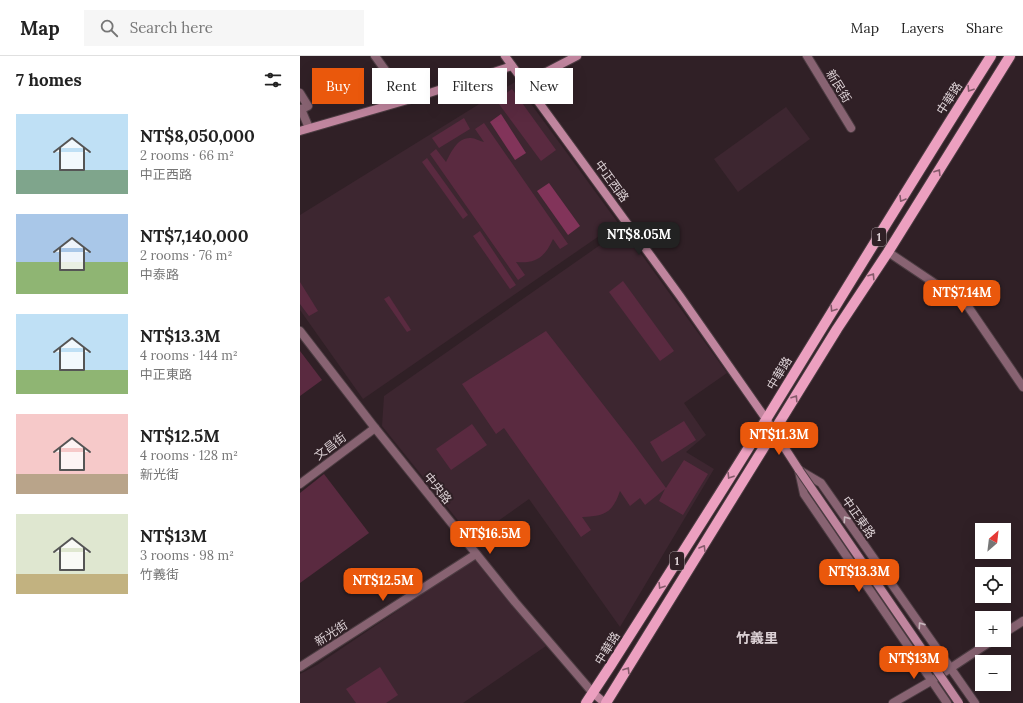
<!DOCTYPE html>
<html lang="en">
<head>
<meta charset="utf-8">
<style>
  :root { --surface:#fff; --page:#f6f6f6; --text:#222; --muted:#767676; --line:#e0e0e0; --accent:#ea580c }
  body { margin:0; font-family:Lora,"Noto Sans TC",serif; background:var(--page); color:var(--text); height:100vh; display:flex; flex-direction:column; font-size:15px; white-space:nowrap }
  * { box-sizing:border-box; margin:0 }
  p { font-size:13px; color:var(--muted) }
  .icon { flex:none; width:22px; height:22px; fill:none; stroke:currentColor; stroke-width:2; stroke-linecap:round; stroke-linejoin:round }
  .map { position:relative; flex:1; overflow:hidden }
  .drawer { display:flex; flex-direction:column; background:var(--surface); width:300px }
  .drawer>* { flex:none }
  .hud { position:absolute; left:12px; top:12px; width:380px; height:36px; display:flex; gap:8px }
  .needle { width:26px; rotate:28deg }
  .tools { position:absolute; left:675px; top:467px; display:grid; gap:8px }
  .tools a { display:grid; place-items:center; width:36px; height:36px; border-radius:0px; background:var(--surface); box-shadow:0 4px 16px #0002; font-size:20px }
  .price { position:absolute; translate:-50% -34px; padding:0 9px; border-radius:8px; background:var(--accent); color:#fff; font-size:13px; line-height:26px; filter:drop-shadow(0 1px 2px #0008) }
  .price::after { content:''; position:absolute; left:50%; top:24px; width:12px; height:9px; margin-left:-6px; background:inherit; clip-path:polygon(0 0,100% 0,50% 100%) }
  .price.active { background:#222; color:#fff }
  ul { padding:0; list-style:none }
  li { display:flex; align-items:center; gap:12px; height:100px; padding:0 16px }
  li span { display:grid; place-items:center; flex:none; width:112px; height:80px; border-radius:0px; color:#555 }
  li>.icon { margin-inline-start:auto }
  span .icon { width:48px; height:48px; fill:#fffc; stroke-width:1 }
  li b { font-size:17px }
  h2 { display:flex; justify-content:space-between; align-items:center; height:48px; padding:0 16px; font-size:17px }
  .chip { padding:0 14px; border-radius:0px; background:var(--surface); box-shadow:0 4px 16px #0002; font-size:14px; line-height:36px }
  .chip.active { background:var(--accent); color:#fff }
  header { display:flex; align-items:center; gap:24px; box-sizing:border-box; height:56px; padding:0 20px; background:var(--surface); border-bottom:1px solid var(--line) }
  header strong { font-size:19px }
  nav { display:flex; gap:22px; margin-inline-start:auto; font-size:14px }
  .search { width:280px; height:36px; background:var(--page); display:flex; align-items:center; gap:10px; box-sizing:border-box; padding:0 14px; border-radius:0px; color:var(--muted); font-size:15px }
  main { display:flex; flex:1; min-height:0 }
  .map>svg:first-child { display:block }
</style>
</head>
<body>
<header>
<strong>Map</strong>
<div class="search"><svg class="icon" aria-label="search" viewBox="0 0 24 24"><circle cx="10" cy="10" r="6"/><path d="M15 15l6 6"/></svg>Search here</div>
<nav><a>Map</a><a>Layers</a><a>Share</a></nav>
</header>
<main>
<section class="drawer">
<h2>7 homes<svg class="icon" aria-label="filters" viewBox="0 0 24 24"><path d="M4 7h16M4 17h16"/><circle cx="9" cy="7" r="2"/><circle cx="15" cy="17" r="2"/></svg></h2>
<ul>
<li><span style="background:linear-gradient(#bfe0f5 70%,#7fa58c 0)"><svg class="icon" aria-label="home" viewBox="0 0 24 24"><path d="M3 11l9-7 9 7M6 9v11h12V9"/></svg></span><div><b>NT$8,050,000</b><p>2 rooms · 66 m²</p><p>中正西路</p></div></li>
<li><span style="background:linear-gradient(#a9c7e8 60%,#8fb573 0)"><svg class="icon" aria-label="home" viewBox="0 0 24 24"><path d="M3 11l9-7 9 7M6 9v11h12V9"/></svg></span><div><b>NT$7,140,000</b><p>2 rooms · 76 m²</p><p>中泰路</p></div></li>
<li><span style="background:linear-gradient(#bfe0f5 70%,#8fb573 0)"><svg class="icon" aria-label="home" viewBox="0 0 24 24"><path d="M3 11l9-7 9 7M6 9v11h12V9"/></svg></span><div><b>NT$13.3M</b><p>4 rooms · 144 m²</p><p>中正東路</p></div></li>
<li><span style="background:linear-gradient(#f6c9c9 75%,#b9a48a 0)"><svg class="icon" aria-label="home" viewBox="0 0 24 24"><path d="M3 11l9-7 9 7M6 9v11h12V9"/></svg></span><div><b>NT$12.5M</b><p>4 rooms · 128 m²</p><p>新光街</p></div></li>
<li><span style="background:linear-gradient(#dfe7d0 75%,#c2b280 0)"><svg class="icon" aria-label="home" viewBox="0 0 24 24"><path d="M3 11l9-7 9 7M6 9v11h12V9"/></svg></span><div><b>NT$13M</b><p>3 rooms · 98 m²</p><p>竹義街</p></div></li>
</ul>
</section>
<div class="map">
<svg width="723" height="647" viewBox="0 0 723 647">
  <rect width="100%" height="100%" fill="#302026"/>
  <g fill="#3d2630">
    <polygon points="215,26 318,167 63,343 0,254 0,159"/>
    <polygon points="486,51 510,83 438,136 414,103"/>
    <polygon points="323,173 427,317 384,347 406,379 386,396 414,413 320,571 229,443 173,483 82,370 84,340"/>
    <polygon points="176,502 246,590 163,647 0,647 0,618 17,609"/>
  </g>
  <g fill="#5a2a40">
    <polygon points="212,33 256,94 241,105 196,44"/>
    <polygon points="164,62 170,73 139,92 132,82"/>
    <path d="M 184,67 L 268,188 L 260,193 L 253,183 C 245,201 236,208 216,206 L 225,219 L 218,224 L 130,98 L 136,93 L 146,106 C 151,97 157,81 171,82 C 175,82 179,85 184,86 L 175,73 Z"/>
    <polygon points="127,102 168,159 163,163 122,106"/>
    <polygon points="180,175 216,229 210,233 173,180"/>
    <polygon points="323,225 374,295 360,305 309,236"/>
    <polygon points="0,226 18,255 9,260 0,248"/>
    <polygon points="89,240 111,274 107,276 84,243"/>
    <path d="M 246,275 L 333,387 L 366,432 L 384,404 L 408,418 L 383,459 L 359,445 L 365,433 L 345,449 L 340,442 L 330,450 L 320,435 C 312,458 304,460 282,461 L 291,474 L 281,481 L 204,372 L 196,378 L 162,328 Z"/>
    <polygon points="0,295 22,324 0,340"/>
    <polygon points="384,365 396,384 362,406 350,386"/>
    <polygon points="172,368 187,389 151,414 136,393"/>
    <polygon points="24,418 69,477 0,527 0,437"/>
    <polygon points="80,611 98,639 86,647 56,647 46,633"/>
  </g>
  <g fill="#82345a">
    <polygon points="201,58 226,97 215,104 190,66"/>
    <polygon points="249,127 280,170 268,179 237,135"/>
  </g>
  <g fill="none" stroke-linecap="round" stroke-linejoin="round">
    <defs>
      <g id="street">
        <polyline points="75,0 106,43"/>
        <polyline points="507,0 551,72"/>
        <polyline points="0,37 8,50 0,54"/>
        <polyline points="1,53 9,72"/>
        <polyline points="588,196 667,249 723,331"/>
        <polyline points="0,275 75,372 215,546 293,637"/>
        <polyline points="499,414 521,427 675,647"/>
        <polyline points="499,415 504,438 647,647"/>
        <polyline points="0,428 75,372"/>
        <polyline points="704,577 723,565"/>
        <polyline points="0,611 176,498"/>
        <polyline points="593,647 631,625 693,584"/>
      </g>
      <g id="secondary">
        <polyline points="205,0 380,240 466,363 499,414"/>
        <polyline points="225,27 277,0"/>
        <polyline points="0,75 111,43 212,10"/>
        <polyline points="293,637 305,647"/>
      </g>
      <g id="primary">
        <path d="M 286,647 L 311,609 C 363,527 416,445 467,362 C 541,241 615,120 691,0"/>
        <polyline points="306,647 537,273 588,196 710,0"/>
      </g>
    </defs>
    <use href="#street" stroke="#4c3c42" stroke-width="10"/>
    <use href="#secondary" stroke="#4c3c42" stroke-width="10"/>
    <use href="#primary" stroke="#4c3c42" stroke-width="12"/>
    <use href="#street" stroke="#886372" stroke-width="8"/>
    <use href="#secondary" stroke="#c0859e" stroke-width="8"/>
    <use href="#primary" stroke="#eca0c0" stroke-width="10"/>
    <defs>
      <polyline id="secondary-bridge" points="499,414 659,647"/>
    </defs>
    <use href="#secondary-bridge" stroke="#4c3c42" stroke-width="10" stroke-linecap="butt"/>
    <use href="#secondary-bridge" stroke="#c0859e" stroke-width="8"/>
  </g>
  <defs><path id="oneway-chevron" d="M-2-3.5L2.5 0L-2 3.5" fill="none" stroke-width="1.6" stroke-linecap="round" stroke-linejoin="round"/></defs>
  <g stroke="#855a6b">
    <use href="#oneway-chevron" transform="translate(670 33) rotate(122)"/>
    <use href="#oneway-chevron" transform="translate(638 116) rotate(-58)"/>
    <use href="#oneway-chevron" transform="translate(602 143) rotate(121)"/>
    <use href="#oneway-chevron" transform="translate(572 220) rotate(-57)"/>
    <use href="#oneway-chevron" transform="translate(533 253) rotate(123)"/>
    <use href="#oneway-chevron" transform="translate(495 342) rotate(-57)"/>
    <use href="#oneway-chevron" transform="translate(430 420) rotate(122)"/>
    <use href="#oneway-chevron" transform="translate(403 492) rotate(-59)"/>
    <use href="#oneway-chevron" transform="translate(361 530) rotate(122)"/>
    <use href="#oneway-chevron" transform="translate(327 614) rotate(-58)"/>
  </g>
  <g stroke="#c7b6bc">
    <use href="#oneway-chevron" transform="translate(546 463) rotate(-125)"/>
    <use href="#oneway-chevron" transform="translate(621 569) rotate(-125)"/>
  </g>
  <g text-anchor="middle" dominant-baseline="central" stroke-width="4" stroke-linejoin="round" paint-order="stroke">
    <g fill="#302026" stroke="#a89ca0" stroke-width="1">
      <rect x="572" y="172" width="14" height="18" rx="3"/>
      <rect x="370" y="496" width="14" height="18" rx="3"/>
    </g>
    <g font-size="11" font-weight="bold" fill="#dcd1d5">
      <text x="579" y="181">1</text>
      <text x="377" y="505">1</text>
    </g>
    <g font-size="12" fill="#dcd1d5" stroke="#302026">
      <text transform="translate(539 30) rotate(58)">新民街</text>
      <text transform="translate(649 42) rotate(-57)">中華路</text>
      <text transform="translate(312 125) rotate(54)">中正西路</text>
      <text transform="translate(479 317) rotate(-59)">中華路</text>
      <text transform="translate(30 390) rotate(-37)">文昌街</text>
      <text transform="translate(138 432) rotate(51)">中央路</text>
      <text transform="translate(559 461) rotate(55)">中正東路</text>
      <text transform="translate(31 577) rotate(-33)">新光街</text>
      <text transform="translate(307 592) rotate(-58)">中華路</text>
    </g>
    <g font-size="14" font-weight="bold" fill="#dcd1d5" stroke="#302026">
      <text x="457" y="582">竹義里</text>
    </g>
  </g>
</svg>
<div class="tools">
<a><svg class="needle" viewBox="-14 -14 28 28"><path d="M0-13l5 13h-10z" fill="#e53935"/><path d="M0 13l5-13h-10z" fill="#767676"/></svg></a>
<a><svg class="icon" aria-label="locate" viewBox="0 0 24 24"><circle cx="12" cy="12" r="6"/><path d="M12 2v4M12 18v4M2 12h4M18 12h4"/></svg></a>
<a>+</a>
<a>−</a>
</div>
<b class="price active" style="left:339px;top:200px">NT$8.05M</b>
<b class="price" style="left:662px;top:258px">NT$7.14M</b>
<b class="price" style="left:479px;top:400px">NT$11.3M</b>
<b class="price" style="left:190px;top:499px">NT$16.5M</b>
<b class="price" style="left:559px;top:537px">NT$13.3M</b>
<b class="price" style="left:83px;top:546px">NT$12.5M</b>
<b class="price" style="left:614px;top:624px">NT$13M</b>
<div class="hud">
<a class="chip active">Buy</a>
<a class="chip">Rent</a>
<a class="chip">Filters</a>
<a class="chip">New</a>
</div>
</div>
</main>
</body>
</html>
